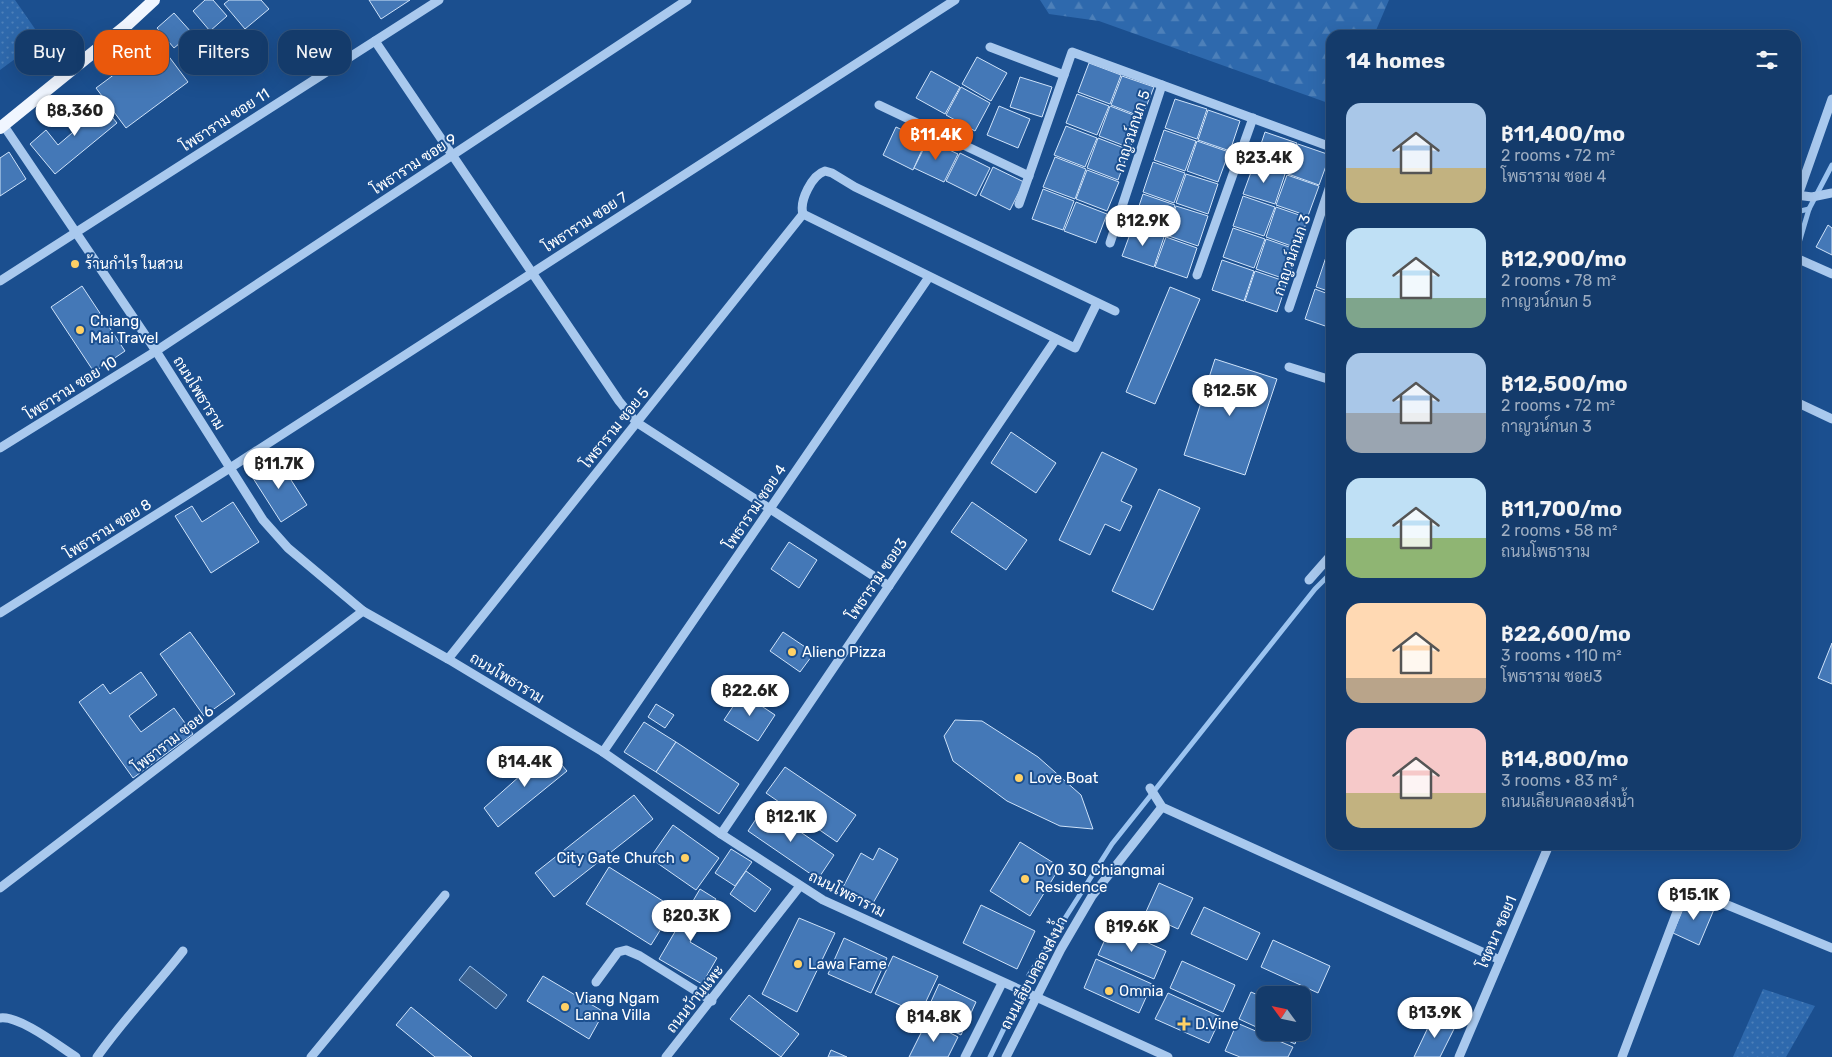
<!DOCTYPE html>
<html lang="en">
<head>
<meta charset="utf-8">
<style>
  :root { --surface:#143b6b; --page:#1d4271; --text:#f1f3f6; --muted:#9dadc1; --line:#33557e; --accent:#ea580c }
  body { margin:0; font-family:Rubik,Sarabun,sans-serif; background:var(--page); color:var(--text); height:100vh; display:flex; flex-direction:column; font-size:19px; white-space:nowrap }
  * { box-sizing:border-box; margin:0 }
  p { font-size:16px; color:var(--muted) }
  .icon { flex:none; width:28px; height:28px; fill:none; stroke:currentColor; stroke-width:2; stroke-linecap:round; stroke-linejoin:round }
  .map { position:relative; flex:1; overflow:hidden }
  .panel { position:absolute; left:1326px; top:30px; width:475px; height:820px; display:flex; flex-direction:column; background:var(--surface); border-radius:15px; box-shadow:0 5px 20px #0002,0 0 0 1px var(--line) }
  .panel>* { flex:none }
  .hud { position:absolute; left:15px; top:30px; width:475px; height:45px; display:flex; gap:10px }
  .needle { width:32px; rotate:303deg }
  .buttons { position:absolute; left:1256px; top:986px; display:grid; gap:10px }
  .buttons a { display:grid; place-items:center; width:55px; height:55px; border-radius:10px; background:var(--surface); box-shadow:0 5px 20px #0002,0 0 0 1px var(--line); font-size:25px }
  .price { position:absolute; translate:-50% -42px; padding:0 11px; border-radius:18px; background:#fff; color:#222; font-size:16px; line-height:32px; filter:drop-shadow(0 1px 2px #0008) }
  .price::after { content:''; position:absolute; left:50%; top:30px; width:15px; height:11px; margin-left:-8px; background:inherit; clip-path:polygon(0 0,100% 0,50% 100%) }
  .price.current { background:var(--accent); color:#fff }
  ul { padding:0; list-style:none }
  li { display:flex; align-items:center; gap:15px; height:125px; padding:0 20px }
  li span { display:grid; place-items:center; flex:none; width:140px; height:100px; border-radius:15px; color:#555 }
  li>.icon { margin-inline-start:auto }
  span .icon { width:60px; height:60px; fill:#fffc; stroke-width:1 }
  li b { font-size:21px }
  h2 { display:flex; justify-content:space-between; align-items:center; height:60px; padding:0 20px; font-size:21px }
  .chip { padding:0 18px; border-radius:15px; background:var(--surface); box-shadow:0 5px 20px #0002,0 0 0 1px var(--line); font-size:18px; line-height:45px }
  .chip.current { background:var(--accent); color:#fff }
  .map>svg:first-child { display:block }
</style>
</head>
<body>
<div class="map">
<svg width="1832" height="1057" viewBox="0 0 1832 1057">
  <defs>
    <pattern id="grass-dots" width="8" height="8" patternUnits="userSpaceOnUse" patternTransform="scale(1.25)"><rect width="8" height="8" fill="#2e69ad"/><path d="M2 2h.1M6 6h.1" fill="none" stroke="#4d80b9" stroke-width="1.8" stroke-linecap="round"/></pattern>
    <pattern id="forest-firs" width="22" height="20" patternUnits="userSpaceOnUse" patternTransform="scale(1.25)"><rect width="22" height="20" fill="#2e69ad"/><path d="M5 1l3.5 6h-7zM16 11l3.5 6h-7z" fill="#4d80b9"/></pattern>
  </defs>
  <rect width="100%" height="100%" fill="#1b4f8f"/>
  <g fill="url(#grass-dots)">
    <polygon points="0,0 15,0 42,39 0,70"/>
    <polygon points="1763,989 1815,1006 1786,1057 1733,1057"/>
  </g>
  <polygon fill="url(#forest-firs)" points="1040,0 1389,0 1374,35 1331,35 1331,104 1099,21 1049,14"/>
  <polygon fill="#3c6290" stroke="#9cc4f0" points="470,966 507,995 496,1009 459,980"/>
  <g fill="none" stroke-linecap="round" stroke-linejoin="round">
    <g stroke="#9cc4f0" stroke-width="5">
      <polyline points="1796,212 1809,209"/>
      <polyline points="1796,253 1809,209 1832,165"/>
      <polyline points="1029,975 1112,844 1315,589 1331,573"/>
      <polyline points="990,1057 1013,1010"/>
    </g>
  </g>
  <g fill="#4478b7" stroke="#cfe3fa">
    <polygon points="205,0 213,0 227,16 210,31 193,11"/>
    <polygon points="229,0 261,0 269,9 245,29 224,4"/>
    <polygon points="369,0 410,0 381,19"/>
    <polygon points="174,13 192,33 174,48 157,28"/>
    <polygon points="158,42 188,82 126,128 96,88"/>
    <polygon points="977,57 1007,73 991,101 962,84"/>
    <polygon points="1089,63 1121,75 1110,104 1078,92"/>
    <polygon points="931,71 960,87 945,114 916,98"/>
    <polygon points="1122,76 1154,87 1142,117 1111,105"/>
    <polygon points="1020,77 1052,87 1042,117 1010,107"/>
    <polygon points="961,87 990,103 975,131 946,115"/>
    <polygon points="1077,94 1109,106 1097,135 1066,123"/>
    <polygon points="95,96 117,123 55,174 30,144 46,130 58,145 86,121 77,111"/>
    <polygon points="1175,99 1207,109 1197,139 1165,128"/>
    <polygon points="999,106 1030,119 1018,148 987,135"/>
    <polygon points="1110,106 1141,118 1130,148 1099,136"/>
    <polygon points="1208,110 1240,121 1230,151 1198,140"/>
    <polygon points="1066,126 1097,138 1085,167 1054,155"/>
    <polygon points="896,127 926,141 913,170 883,155"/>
    <polygon points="1164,130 1196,141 1185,171 1154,160"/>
    <polygon points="1265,132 1297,143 1286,173 1255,162"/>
    <polygon points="1098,138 1129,150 1118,180 1087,168"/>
    <polygon points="928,140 958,154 944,182 914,168"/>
    <polygon points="1197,141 1229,152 1218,182 1187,171"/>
    <polygon points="1298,144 1330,155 1319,185 1288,174"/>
    <polygon points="9,152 26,179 0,196 0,158"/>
    <polygon points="960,153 990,168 976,196 946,181"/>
    <polygon points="1055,157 1086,169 1075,199 1043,187"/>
    <polygon points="1153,162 1185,173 1174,203 1143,192"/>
    <polygon points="1254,164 1285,174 1275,204 1243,194"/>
    <polygon points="993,167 1024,182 1010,210 980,195"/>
    <polygon points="1087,170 1119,182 1107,211 1076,199"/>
    <polygon points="1186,174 1218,184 1208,214 1176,203"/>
    <polygon points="1287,175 1319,186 1308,216 1276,205"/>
    <polygon points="1043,189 1074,201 1063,230 1032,219"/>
    <polygon points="1143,194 1175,205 1165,235 1133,224"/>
    <polygon points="1243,196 1275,207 1264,236 1233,226"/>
    <polygon points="1076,202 1107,214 1096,243 1064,231"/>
    <polygon points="1176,206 1208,216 1198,246 1166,235"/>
    <polygon points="1276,207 1308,218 1297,248 1266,237"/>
    <polygon points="1828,225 1832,228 1832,255 1816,247"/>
    <polygon points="1133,226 1164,237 1154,267 1122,256"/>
    <polygon points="1233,228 1265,239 1254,268 1223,257"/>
    <polygon points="1166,237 1197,248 1187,278 1155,267"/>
    <polygon points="1266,239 1298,250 1288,280 1256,269"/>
    <polygon points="1331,239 1331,257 1326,255"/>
    <polygon points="1326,257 1331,259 1331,292 1316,287"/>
    <polygon points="1222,260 1254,271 1244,301 1212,290"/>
    <polygon points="1255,271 1287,282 1277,312 1245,301"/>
    <polygon points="82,286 125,351 94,372 51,307"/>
    <polygon points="1170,287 1200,299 1155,404 1126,392"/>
    <polygon points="1315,289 1331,295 1331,328 1305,319"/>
    <polygon points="1215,359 1277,379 1245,475 1184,455"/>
    <polygon points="1011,432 1056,463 1036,493 991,463"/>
    <polygon points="1102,452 1137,469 1121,501 1132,506 1120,531 1105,524 1090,555 1059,540"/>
    <polygon points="277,458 307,505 281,522 251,475"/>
    <polygon points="1159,489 1200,508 1153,610 1112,591"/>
    <polygon points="233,502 259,542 211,573 175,516 192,506 202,522"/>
    <polygon points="972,502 1027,540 1006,570 951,532"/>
    <polygon points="789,542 817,560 799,588 771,569"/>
    <polygon points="190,632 235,694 204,716 160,654"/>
    <polygon points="783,632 814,653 800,672 770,651"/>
    <polygon points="1832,643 1832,684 1818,678"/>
    <polygon points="141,672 157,695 129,716 141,732 174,708 193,734 133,778 79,702 103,684 110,694"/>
    <polygon points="742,693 775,715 758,741 724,720"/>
    <polygon points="656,704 674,715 665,728 648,717"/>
    <polygon points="955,720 982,721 1038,757 1081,795 1093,829 1060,826 1007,801 953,761 944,736"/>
    <polygon points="644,722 676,742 656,772 624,752"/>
    <polygon points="676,742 739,784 719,814 656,772"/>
    <polygon points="549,750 567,771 498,827 484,808"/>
    <polygon points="785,767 856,815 837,842 766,793"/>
    <polygon points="634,795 653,819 554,897 535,873"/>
    <polygon points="764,807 834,855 818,879 748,831"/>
    <polygon points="673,825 719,858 696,890 650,858"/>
    <polygon points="1020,842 1060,867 1030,916 990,891"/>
    <polygon points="879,848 898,859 872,905 842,889 861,853 873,860"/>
    <polygon points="731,849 752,862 735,886 715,873"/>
    <polygon points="609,867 674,908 651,945 586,904"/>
    <polygon points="746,871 771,889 755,912 730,894"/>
    <polygon points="1159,883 1193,898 1178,929 1145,914"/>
    <polygon points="700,889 716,899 690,942 717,958 702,984 659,959"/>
    <polygon points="1695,899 1715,907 1699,945 1673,933 1685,904"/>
    <polygon points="981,905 1035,931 1017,969 963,943"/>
    <polygon points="1204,907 1260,933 1247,960 1191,934"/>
    <polygon points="799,918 835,933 797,1012 762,994"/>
    <polygon points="1111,926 1166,951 1154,979 1098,955"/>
    <polygon points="844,938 887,958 871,993 828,974"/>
    <polygon points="1273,940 1330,966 1318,993 1261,967"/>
    <polygon points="893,956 938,976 920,1014 875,994"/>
    <polygon points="1096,959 1152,984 1139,1013 1084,988"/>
    <polygon points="1182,961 1235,985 1223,1012 1170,988"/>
    <polygon points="543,976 604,1012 589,1039 527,1001"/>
    <polygon points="939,984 976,1002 961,1035 924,1017"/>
    <polygon points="1251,992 1265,998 1265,1031 1239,1019"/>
    <polygon points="1168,993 1221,1017 1209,1043 1155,1019"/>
    <polygon points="749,995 799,1034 781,1057 730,1019"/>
    <polygon points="411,1007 472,1057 435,1057 396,1025"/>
    <polygon points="1433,1017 1455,1027 1440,1057 1414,1057"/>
    <polygon points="927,1021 958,1037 948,1057 909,1057"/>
    <polygon points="1237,1023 1293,1047 1288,1057 1240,1057 1225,1051"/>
    <polygon points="1269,1032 1299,1032 1295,1044"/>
    <polygon points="831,1050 847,1057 828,1057"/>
  </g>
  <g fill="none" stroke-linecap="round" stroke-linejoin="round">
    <g stroke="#a9c9ee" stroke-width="9">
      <polyline points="375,41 619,401 636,422 889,586"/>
      <polyline points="990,47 1064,75"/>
      <polyline points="879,105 1029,176"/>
      <polyline points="4,126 156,351 263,520 288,548 363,611 448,659 603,752 721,834 823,900 1168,1057"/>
      <polyline points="1796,195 1812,197 1832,193"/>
      <polyline points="1796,201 1832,99"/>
      <polyline points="1019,204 1072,52 1331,147"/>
      <path d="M 803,214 C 799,201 812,175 825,171 L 832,173 L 855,187 L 1115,311"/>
      <polyline points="803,214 1075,348 1097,303"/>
      <polyline points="1110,243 1162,85"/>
      <polyline points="1796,258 1832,274"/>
      <polyline points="1197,275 1253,118"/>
      <polyline points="0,281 439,0"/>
      <polyline points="1289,308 1331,183"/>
      <polyline points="1289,367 1331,380"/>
      <polyline points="1796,402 1832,419"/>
      <polyline points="0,448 156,351 687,0"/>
      <polyline points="1309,580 1331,555"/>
      <polyline points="0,613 230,468 955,0"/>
      <polyline points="448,659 803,214"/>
      <polyline points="603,752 929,277"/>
      <polyline points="1150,788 1162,807 1500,960"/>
      <polyline points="721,834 1056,339"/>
      <polyline points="0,888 363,611"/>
      <polyline points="596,982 618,952 626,950 640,956 712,1001"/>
      <path d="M 0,1018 C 19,1015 59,1046 76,1057"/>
      <path d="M 97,1057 C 123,1020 155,987 183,951"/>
      <polyline points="311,1057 445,895"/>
      <polyline points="666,1057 800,886"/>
      <polyline points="965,1057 1002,983"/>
      <polyline points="1006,1057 1061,949 1092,896 1162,807"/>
      <polyline points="1459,1057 1549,845"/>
      <polyline points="1622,1057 1686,888 1832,948"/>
    </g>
    <polyline stroke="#f0f6ff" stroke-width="12" points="0,128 127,25 154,0"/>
  </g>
  <g fill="#ffd166" stroke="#1b4f8f" stroke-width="2">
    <circle cx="75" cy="264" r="5"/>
    <circle cx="80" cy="330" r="5"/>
    <circle cx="792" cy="652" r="5"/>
    <circle cx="1019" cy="778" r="5"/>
    <circle cx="685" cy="858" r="5"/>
    <circle cx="1025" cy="879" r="5"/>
    <circle cx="798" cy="964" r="5"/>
    <circle cx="1109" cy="991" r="5"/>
    <circle cx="565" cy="1007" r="5"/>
    <path d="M1181.5 1016.5h5v5h5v5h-5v5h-5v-5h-5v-5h5z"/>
  </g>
  <g text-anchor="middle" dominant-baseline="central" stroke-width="4" stroke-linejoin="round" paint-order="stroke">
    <g font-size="15" fill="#fff" stroke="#1b4f8f">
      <text transform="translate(225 120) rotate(-33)">โพธาราม ซอย 11</text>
      <text transform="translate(1132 131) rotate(-72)">กาญวน์กนก 5</text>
      <text transform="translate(414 164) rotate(-33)">โพธาราม ซอย 9</text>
      <text transform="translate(585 222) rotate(-33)">โพธาราม ซอย 7</text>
      <text transform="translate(1292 255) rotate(-71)">กาญวน์กนก 3</text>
      <text transform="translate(71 388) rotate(-32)">โพธาราม ซอย 10</text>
      <text transform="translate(199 393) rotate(58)">ถนนโพธาราม</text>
      <text transform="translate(615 428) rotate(-51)">โพธาราม ซอย 5</text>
      <text transform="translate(755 507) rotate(-56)">โพธาราม ซอย 4</text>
      <text transform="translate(108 529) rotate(-32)">โพธาราม ซอย 8</text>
      <text transform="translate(877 579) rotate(-56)">โพธาราม ซอย3</text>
      <text transform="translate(507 678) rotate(31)">ถนนโพธาราม</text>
      <text transform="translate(173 739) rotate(-38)">โพธาราม ซอย 6</text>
      <text transform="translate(847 894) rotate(27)">ถนนโพธาราม</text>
      <text transform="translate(1497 932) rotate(-67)">โชตนา ซอย1</text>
      <text transform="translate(1034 973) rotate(-62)">ถนนเลียบคลองส่งน้ำ</text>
      <text transform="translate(695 999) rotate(-51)">ถนนบ้านแพะ</text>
    </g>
    <g font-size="15" fill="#fff" stroke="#1b4f8f" text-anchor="start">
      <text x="85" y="264">ร้านกำไร ในสวน</text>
      <text x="90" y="321">Chiang<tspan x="90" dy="17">Mai Travel</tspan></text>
      <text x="802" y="652">Alieno Pizza</text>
      <text x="1029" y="778">Love Boat</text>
      <text x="675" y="858" text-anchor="end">City Gate Church</text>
      <text x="1035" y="870">OYO 3Q Chiangmai<tspan x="1035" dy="17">Residence</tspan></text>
      <text x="808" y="964">Lawa Fame</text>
      <text x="1119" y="991">Omnia</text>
      <text x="575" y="998">Viang Ngam<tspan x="575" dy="17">Lanna Villa</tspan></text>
      <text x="1195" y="1024">D.Vine</text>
    </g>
  </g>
</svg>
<div class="buttons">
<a><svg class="needle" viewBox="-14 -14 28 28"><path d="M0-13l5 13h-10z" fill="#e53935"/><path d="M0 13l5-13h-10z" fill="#9dadc1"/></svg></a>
</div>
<b class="price" style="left:75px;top:137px">฿8,360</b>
<b class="price current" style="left:936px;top:161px">฿11.4K</b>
<b class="price" style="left:1264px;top:184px">฿23.4K</b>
<b class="price" style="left:1143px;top:247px">฿12.9K</b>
<b class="price" style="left:1230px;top:417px">฿12.5K</b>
<b class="price" style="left:279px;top:490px">฿11.7K</b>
<b class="price" style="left:750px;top:717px">฿22.6K</b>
<b class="price" style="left:525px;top:788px">฿14.4K</b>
<b class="price" style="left:791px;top:843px">฿12.1K</b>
<b class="price" style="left:1694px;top:921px">฿15.1K</b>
<b class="price" style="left:691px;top:942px">฿20.3K</b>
<b class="price" style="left:1132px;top:953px">฿19.6K</b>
<b class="price" style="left:1435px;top:1039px">฿13.9K</b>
<b class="price" style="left:934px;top:1043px">฿14.8K</b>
<div class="hud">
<a class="chip">Buy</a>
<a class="chip current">Rent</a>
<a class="chip">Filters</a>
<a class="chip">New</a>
</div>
<section class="panel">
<h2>14 homes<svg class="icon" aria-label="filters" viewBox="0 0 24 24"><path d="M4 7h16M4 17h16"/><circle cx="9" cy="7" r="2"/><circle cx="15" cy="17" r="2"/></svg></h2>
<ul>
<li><span style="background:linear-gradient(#a9c7e8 65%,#c2b280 0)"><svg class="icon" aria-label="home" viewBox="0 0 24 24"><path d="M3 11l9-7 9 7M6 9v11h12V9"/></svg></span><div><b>฿11,400/mo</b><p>2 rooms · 72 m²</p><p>โพธาราม ซอย 4</p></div></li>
<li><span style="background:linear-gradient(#bfe0f5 70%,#7fa58c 0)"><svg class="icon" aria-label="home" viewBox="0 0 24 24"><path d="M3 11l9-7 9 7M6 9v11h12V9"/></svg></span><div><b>฿12,900/mo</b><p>2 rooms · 78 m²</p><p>กาญวน์กนก 5</p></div></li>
<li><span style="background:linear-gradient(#a9c7e8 60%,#9aa5b1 0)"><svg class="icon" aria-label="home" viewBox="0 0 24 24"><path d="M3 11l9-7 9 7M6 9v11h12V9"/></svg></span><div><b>฿12,500/mo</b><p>2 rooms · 72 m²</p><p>กาญวน์กนก 3</p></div></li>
<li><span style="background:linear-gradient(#bfe0f5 60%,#8fb573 0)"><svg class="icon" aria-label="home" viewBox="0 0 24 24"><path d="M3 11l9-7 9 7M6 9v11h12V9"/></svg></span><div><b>฿11,700/mo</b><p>2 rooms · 58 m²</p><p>ถนนโพธาราม</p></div></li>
<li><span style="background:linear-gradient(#ffd9b3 75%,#b9a48a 0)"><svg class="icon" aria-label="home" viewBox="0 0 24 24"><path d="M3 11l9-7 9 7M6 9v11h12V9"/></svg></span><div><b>฿22,600/mo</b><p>3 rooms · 110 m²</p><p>โพธาราม ซอย3</p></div></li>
<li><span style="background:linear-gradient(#f6c9c9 65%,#c2b280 0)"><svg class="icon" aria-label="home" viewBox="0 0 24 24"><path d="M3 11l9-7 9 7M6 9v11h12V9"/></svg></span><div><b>฿14,800/mo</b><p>3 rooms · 83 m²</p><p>ถนนเลียบคลองส่งน้ำ</p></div></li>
</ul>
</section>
</div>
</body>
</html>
